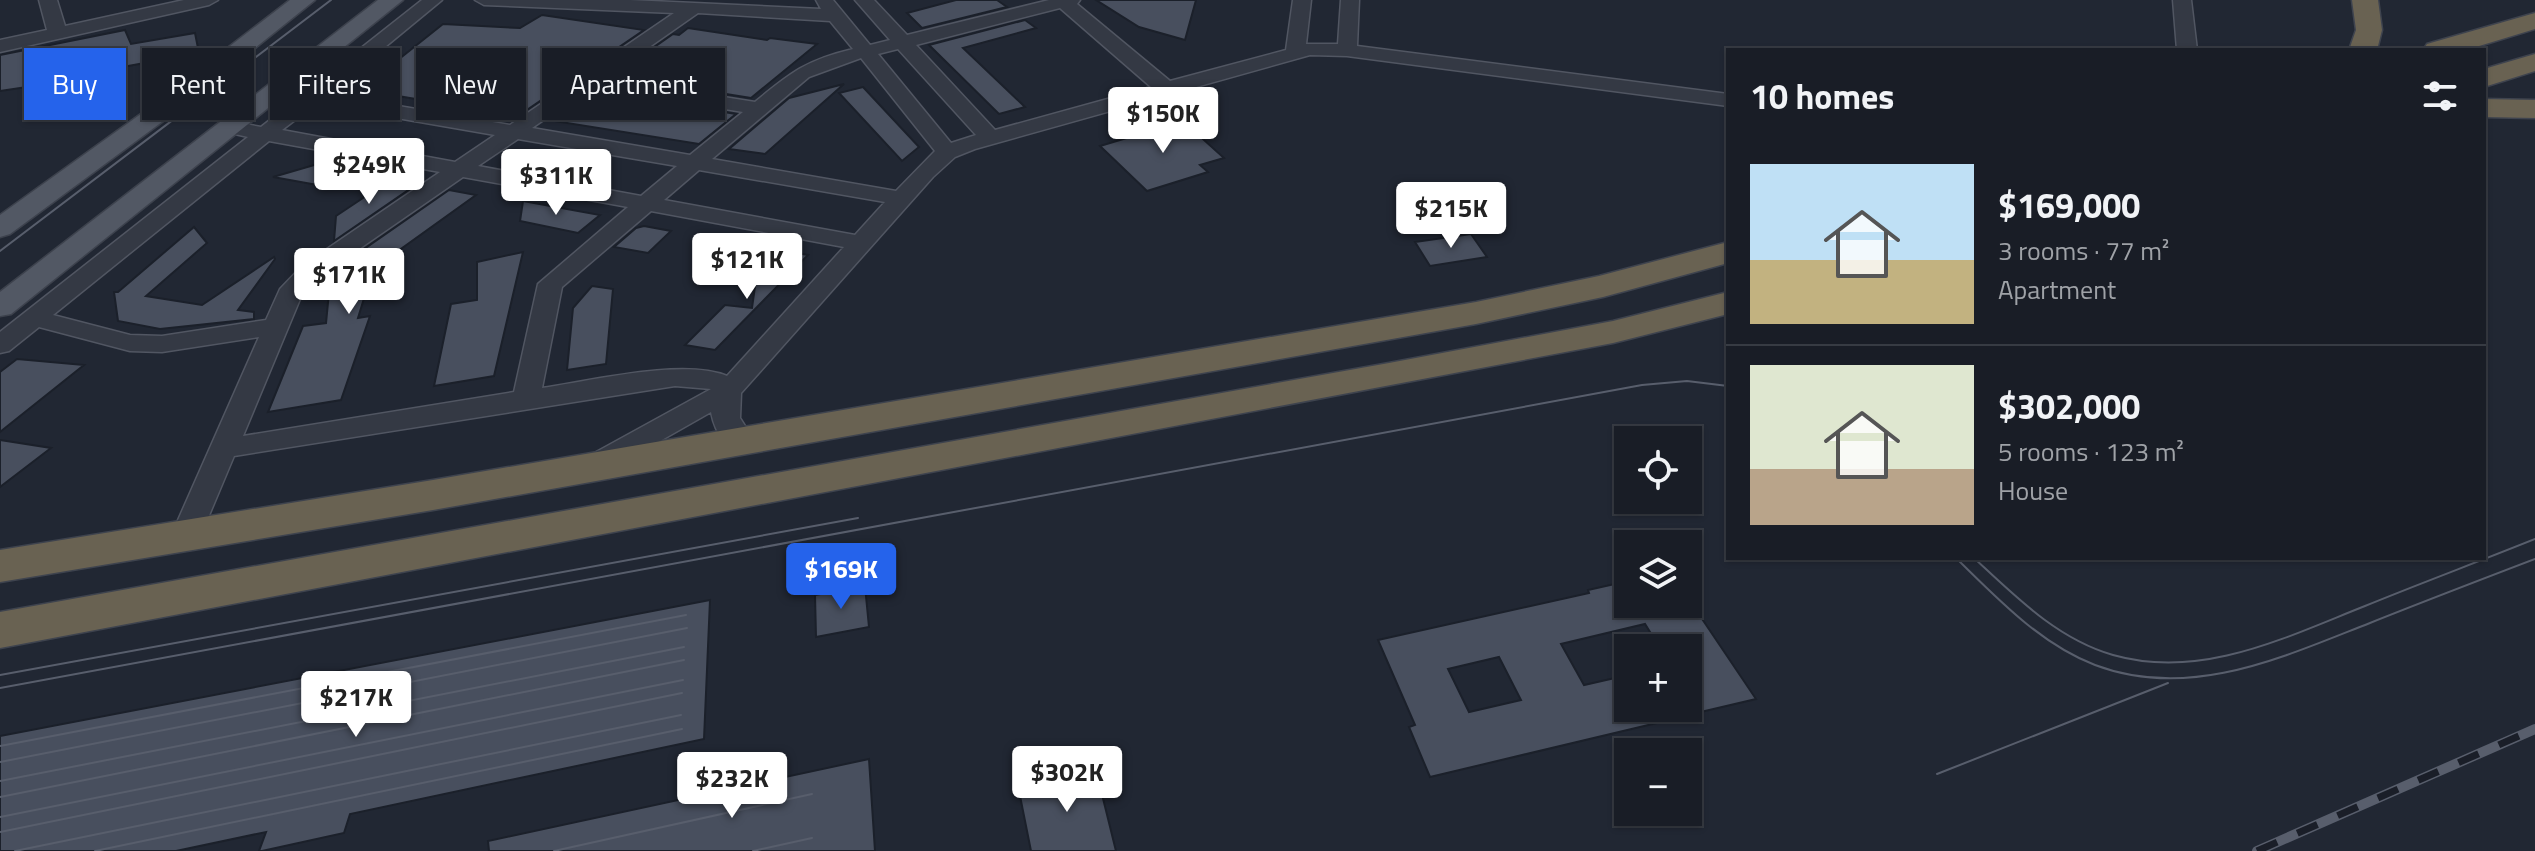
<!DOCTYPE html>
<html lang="en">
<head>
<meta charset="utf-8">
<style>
  :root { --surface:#191d26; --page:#262a32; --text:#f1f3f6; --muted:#9fa2a7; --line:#373b43; --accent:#2563eb }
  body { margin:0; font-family:"Titillium Web",sans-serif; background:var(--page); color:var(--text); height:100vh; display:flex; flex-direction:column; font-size:30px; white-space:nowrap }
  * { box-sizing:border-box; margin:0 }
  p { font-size:26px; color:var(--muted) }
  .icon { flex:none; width:44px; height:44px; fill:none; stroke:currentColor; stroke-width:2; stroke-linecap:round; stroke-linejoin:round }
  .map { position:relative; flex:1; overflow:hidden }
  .details { position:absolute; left:1726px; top:48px; width:760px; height:512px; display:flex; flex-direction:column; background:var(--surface); border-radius:0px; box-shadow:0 2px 6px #0004,0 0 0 2px var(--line) }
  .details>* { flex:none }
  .hud { position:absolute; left:24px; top:48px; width:760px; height:72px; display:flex; gap:16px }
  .fabs { position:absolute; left:1614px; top:426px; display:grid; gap:16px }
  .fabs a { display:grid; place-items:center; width:88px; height:88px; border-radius:0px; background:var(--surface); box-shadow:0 2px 6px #0004,0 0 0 2px var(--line); font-size:40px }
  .price { position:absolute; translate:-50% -68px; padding:0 18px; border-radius:8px; background:#fff; color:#222; font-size:26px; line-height:52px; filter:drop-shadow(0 2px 4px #0008) }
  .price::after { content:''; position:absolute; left:50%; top:48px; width:24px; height:18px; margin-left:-12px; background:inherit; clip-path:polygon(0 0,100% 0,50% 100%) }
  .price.current { background:var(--accent); color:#fff }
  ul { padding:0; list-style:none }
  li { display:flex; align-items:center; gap:24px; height:200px; padding:0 24px }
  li+li { border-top:2px solid var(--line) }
  li span { display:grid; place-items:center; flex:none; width:224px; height:160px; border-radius:0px; color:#555 }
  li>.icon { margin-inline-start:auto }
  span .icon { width:96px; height:96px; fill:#fffc; stroke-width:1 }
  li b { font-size:34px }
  h2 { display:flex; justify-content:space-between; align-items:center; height:96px; padding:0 24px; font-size:34px }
  .tag { padding:0 28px; border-radius:0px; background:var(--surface); box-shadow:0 2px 6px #0004,0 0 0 2px var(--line); font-size:28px; line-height:72px }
  .tag.current { background:var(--accent); color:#fff }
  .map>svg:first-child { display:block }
</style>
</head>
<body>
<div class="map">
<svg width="2535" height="851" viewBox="0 0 2535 851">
  <rect width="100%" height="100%" fill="#212733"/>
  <g fill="#484f5e" stroke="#1b202a" stroke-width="2" fill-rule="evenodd">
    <polygon points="956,0 997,0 1007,7 922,28 907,13"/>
    <polygon points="1096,0 1196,0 1185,40 1139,27"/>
    <polygon points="542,15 644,30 518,116 380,93 374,79 443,24 520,28"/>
    <polygon points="1025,20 1036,28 963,48 1025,107 999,114 929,45"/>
    <polygon points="688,28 767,40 770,38 817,44 751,98 613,76 673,34 679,35"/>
    <polygon points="125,30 131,44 195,33 199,53 123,67 114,74 0,91 0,55"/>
    <polygon points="844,84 765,154 729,149 789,98"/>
    <polygon points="863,87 919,147 902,161 839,93"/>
    <polygon points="592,90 736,114 699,144 548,120"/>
    <polygon points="1183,121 1224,158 1200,165 1208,172 1147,191 1100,146"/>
    <polygon points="321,163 360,171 334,188 273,177"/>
    <polygon points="390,180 417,184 334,241 336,216"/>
    <polygon points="449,190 476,195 373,269 358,318 370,316 341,400 268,412 303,326 326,323 331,272"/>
    <polygon points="523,201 600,215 578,233 520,221"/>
    <polygon points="644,226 671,231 648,253 614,247 636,228"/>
    <polygon points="194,227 207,243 146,296 202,305 274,257 275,259 238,310 254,312 254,319 160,329 118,321 114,292 118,292"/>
    <polygon points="1471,234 1487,257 1430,266 1415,242"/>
    <polygon points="780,250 808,255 715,350 685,345 725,305 752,308 757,272"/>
    <polygon points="523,252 494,376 434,386 451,304 477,300 477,262"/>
    <polygon points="592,286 613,289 606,364 567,370 573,308"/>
    <polygon points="17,359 84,365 0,432 0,372"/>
    <polygon points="0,440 51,448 0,487"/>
    <path d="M 1628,581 L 1628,604 L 1692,604 L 1756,699 L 1688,715 L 1688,648 L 1660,648 L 1645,624 L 1561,644 L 1584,685 L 1628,675 L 1628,708 L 1681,708 L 1682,717 L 1430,777 L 1409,727 L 1415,725 L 1378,640 L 1589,593 L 1588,590 ZM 1499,657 L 1521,700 L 1469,712 L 1448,669 Z"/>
    <polygon points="865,586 869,627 816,637 815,595"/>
    <polygon points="710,600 704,739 350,814 344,833 262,851 259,851 266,832 176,851 0,851 0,736"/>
    <polygon points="869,759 875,851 489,851 488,841"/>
    <polygon points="1095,766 1116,851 1031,851 1018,786"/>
  </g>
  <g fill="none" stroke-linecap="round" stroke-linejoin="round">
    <defs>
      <g id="minor">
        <polygon points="39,0 57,0 65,26 184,0 218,0 209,5 0,52 0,40 47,30"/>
        <path d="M 422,0 L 442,0 L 328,94 L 510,125 L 674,13 L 484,5 L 475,0 L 630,0 L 821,9 L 816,0 L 833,0 L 870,45 L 890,40 L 855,0 L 874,0 L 907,35 L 1049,0 L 1080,0 L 1077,4 L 1170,81 L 1286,50 L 1293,0 L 1311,0 L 1306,44 L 1338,44 L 1341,0 L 1359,0 L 1357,46 L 1728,94 L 1728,106 L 1347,56 L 1310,55 L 975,149 L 955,157 L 933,177 L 741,393 L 740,418 L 754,440 L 750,447 C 727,453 715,433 711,412 L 609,470 L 599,473 L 589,470 L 585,463 L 589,456 L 711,389 L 675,386 L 234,456 L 197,544 L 186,547 L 175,544 L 171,536 L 259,337 L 162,352 L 130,351 L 39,327 L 9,351 L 0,353 L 0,332 L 248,137 L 222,131 L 218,127 L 222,123 L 229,121 L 261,127 ZM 1060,8 L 1151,87 L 995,130 L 916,45 ZM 698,13 L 830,21 L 853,49 C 807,60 791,72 755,102 L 605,78 ZM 898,49 L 976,135 L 951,143 L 878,54 ZM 861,58 L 935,151 L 896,191 L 712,159 L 809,77 ZM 591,87 L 743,112 L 690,155 L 532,128 ZM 316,104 L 495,135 L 455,162 L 282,130 ZM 518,139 L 677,166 L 641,196 L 478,166 ZM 269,141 L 440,172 L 302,266 L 280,289 L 266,320 L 162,336 L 130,335 L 53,315 ZM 699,170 L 885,202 L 855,235 L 664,200 ZM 463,177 L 628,207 L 538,284 L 514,392 L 243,436 L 303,292 L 320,276 ZM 651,211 L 844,247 L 727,376 C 684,358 590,381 542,388 L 562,287 Z"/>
        <polygon points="2173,0 2191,0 2197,50 2177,50"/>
      </g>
      <g id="major">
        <polygon points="290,0 315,0 170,116 10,234 0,237 0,215 152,106"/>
        <polygon points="378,0 403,0 11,314 0,316 0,292"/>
      </g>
      <g id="highway">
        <polygon points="2352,0 2378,0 2382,30 2377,50 2349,50 2356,30"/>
        <polygon points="2535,13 2535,29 2466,50 2423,50 2427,44"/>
        <polygon points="2535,54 2535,71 2484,87 2484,69"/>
        <polygon points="2484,99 2535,100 2535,118 2484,117"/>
        <polygon points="1728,242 1728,263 1603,297 1476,324 433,510 0,582 0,550 433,480 1476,302 1599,276"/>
        <polygon points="1728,292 1728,314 1613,343 0,648 0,612 1389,363 1613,321"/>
      </g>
    </defs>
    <use href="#minor" stroke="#515662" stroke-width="3"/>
    <use href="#major" stroke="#3d424d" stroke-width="3"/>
    <use href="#highway" stroke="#3e434e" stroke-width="3"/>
    <use href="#minor" fill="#343944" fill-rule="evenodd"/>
    <use href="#major" fill="#525864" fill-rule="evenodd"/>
    <use href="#highway" fill="#696252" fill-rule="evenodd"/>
    <g stroke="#585e6c" stroke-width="2">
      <polyline points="0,251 331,0"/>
      <path d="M 1956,558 C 1997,598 2040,644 2095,665 C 2190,701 2283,657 2370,623 C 2425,601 2480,580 2535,559"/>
      <path d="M 1974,558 C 2015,596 2057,639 2113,655 C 2201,680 2284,638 2365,606 C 2421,583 2478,562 2535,539"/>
      <polyline points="0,675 858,518"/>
      <polyline points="0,688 1642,385 1687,381 1728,386"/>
      <polyline points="0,746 686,615"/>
      <polyline points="0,762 687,628"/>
      <polyline points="1937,774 2168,683"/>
      <polyline points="0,781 684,647"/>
      <polyline points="0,797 684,660"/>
      <polyline points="0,817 683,680"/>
      <polyline points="0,832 682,693"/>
      <polyline points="15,851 681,715"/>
      <polyline points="95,851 682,729"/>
      <polyline points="554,851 812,794"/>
      <polyline points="753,851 812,838"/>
    </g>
    <defs>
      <polyline id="rail" points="2257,851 2535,729"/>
    </defs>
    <use href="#rail" stroke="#585e6c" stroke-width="10"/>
    <use href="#rail" stroke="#1a1e28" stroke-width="7" stroke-dasharray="22" stroke-linecap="butt"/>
  </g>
</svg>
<div class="fabs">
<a><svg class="icon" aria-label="locate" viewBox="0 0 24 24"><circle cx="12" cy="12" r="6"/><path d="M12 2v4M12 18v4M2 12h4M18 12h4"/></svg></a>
<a><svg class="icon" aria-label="layers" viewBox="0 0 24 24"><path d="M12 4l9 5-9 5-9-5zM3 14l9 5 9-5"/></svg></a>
<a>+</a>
<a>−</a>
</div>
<b class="price" style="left:1163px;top:155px">$150K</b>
<b class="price" style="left:369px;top:206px">$249K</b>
<b class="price" style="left:556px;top:217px">$311K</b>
<b class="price" style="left:1451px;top:250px">$215K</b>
<b class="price" style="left:747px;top:301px">$121K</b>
<b class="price" style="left:349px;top:316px">$171K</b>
<b class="price current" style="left:841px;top:611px">$169K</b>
<b class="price" style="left:356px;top:739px">$217K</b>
<b class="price" style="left:1067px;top:814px">$302K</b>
<b class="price" style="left:732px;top:820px">$232K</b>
<div class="hud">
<a class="tag current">Buy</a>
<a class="tag">Rent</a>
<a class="tag">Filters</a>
<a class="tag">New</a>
<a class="tag">Apartment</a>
</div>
<section class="details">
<h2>10 homes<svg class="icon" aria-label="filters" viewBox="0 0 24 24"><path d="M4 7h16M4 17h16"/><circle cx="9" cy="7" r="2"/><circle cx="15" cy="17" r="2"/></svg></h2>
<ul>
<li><span style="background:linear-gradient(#bfe0f5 60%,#c2b280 0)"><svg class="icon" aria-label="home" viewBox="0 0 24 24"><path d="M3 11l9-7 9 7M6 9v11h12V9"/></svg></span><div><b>$169,000</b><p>3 rooms · 77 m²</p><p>Apartment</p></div></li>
<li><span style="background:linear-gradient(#dfe7d0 65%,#b9a48a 0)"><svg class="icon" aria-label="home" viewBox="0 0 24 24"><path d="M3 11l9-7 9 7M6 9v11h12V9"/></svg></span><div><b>$302,000</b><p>5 rooms · 123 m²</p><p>House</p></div></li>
</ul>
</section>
</div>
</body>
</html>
